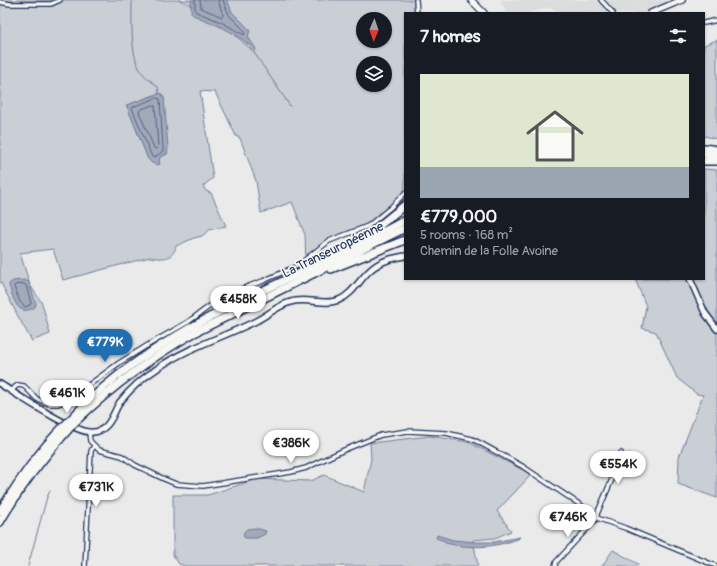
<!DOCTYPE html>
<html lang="en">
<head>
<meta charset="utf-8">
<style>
  :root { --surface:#171b24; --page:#20242c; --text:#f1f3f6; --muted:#9ea1a6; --line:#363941; --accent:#1f6fb2 }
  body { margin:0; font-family:Pangolin,sans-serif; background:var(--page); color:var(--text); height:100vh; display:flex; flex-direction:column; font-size:15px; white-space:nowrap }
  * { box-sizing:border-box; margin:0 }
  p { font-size:13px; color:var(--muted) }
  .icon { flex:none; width:22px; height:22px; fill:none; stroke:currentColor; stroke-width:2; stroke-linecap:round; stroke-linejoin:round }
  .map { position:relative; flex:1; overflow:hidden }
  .panel { position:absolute; left:404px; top:12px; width:301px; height:268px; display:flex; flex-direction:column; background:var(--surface); border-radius:0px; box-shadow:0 1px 3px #0004 }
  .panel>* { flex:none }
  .needle { width:26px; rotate:182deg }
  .buttons { position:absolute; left:356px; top:12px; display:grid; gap:8px }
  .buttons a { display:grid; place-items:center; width:36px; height:36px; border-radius:50%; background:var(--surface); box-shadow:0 1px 3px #0004; font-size:20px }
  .price { position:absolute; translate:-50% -34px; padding:0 9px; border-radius:14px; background:#fff; color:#222; font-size:13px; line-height:26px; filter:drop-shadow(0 1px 2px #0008) }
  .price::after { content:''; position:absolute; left:50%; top:24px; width:12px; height:9px; margin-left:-6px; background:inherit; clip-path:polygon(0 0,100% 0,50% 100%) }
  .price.selected { background:var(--accent); color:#fff }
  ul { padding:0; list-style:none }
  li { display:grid; align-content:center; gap:8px; height:212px; padding:0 16px }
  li+li { border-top:1px solid var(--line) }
  li span { display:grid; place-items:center; height:124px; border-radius:0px; color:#555 }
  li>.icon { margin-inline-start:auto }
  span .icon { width:72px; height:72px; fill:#fffc; stroke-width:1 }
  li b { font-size:17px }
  h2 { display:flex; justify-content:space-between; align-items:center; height:48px; padding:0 16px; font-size:17px }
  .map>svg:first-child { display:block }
</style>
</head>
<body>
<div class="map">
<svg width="717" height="566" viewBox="0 0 717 566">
  <rect width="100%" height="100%" fill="#e9eae9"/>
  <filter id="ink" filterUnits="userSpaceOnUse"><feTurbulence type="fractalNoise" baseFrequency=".025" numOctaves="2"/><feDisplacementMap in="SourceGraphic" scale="8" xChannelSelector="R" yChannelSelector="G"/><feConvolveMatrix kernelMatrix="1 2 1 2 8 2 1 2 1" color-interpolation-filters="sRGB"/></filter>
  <g filter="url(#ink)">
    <polygon fill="#dadcde" points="501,0 678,0 643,13 562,13 551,8 546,8 528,13 506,13"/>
    <g fill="#caced5" stroke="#727e9a" fill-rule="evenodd">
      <path d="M 0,0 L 415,0 L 415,13 L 405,13 L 405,198 L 398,205 L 369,225 L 330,243 L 308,261 L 306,265 L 305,235 L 292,202 L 261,213 L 256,181 L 240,138 L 236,136 L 215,92 L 200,91 L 213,178 L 203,186 L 206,191 L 211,193 L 226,226 L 209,230 L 202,236 L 194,238 L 176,246 C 173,260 162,259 150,257 L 63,280 L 53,249 L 20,253 L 30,285 L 42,303 L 50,334 L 32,341 L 20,320 L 0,281 ZM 363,19 L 385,19 L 385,41 L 363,41 ZM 363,63 L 385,63 L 385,85 L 363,85 ZM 157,94 L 164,98 L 167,154 L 160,157 L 159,160 L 148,159 L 127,106 L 127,105 Z"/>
      <polygon points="717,40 717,139 704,136 704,45"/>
      <polygon points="704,169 717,170 717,498 678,484 679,457 703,395 697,394 677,378 656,332 642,328 646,306 635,279 704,279"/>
      <polygon points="430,436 468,442 527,472 530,476 497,511 511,531 495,538 473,540 478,566 185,566 179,564 173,555 173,495 208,495 257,479 311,481 324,475 364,492 371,459 370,443"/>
      <polygon points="613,550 638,564 637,566 602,566"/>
    </g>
    <g fill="#a2aaba" stroke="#6c7995">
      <path d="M 191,0 L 227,0 L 232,12 L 250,30 L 248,37 L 256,49 L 255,51 C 240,33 214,24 193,15 L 191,12 Z"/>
      <polygon points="161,93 164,98 168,148 167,154 160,157 159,160 160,164 157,165 152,163 148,159 127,106 127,105"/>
      <path d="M 24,280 L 29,282 L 36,304 L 35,307 C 17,318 14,299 9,286 L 9,284 L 13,281 Z"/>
      <polygon points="256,528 266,531 265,534 257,538 245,538 243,536 244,532 247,529"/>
      <path d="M 437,535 L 453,540 L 475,542 L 494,542 L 520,537 L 518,539 C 493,548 471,549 445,543 L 445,541 L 436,538 Z"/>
    </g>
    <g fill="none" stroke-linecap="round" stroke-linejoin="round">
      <g stroke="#516083" stroke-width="1">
        <polyline points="195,0 195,10 196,12 221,22 244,35 245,31 229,15 223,0"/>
        <polyline points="200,0 201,8 222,17 223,15 218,0"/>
        <polygon points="157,98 160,99 163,148 163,151 154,158 152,157 132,108 133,107"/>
        <polygon points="153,105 155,106 158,147 156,149 154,148 139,112 140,110"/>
        <polygon points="24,284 26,285 31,303 30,305 25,307 20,302 14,287 15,285"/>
      </g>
      <g stroke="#6c7995" stroke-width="1">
        <path d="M 132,0 C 132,18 130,51 139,68 C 144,77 152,81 158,87 L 159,93"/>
        <polyline points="180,0 192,6"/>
        <polyline points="236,36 253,51 290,106"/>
        <polyline points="28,566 47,497 50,491"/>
      </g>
      <defs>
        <g id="street">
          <polyline points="416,0 417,13"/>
          <polyline points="601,0 613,13"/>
          <polyline points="0,2 10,4 51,4 60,0"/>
          <polyline points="704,23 717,20"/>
          <polyline points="12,391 15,387 18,385 24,386 37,399 49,404 58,404 65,401 78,393 119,363 148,345 188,322 225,295 263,281 297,266 329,241 368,226 390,208 405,193"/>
          <polyline points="89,433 90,441 99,450 122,456 135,465 164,479 176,484 203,486 291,472 306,468 344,450 381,435 408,431 446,433 472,439 480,443 522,466 588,510 597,518 625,528 716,566"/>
          <polyline points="85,566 91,451 94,446"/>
          <polyline points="555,566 556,562 597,518 597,514 619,463 621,453"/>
        </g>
        <g id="secondary">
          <polyline points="690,279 705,313 717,329"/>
          <path d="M 0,384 C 16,394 77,435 93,432 C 98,432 103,429 106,426 C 113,419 115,409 120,402 C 130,389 144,377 158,368 C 188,347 224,337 256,321 C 268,315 278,305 291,302 C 306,297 324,306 339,300 C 354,294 361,276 374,267 C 383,260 394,258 405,256"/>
        </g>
        <g id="primary">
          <polyline points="471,0 484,13"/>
          <polyline points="651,13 682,0"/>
        </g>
        <g id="highway">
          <polyline points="704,148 717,150"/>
          <polyline points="704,154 717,156"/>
          <polyline points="704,161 717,161"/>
          <polyline points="362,238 374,230 405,205"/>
          <polyline points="331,269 405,240"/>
          <path d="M 71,419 C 139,343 242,301 332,258 C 357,246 381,233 405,220"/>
          <path d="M 76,421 C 112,387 150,358 194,333 L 405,228"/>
          <path d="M 0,511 C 19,481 38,452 63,427"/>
          <path d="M 0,522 C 19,489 42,459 67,431"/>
        </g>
      </defs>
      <use href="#street" stroke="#1b2f5e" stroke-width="6"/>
      <use href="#secondary" stroke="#1b2f5e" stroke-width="8"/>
      <use href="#primary" stroke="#1b2f5e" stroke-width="8"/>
      <use href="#highway" stroke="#1b2f5e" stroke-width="10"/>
      <use href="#street" stroke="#f6f6f2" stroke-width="3.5"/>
      <use href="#secondary" stroke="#f6f6f2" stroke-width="5"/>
      <use href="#primary" stroke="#f6f6f2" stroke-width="5.5"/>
      <use href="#highway" stroke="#f6f6f2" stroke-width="7"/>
      <defs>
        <g id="highway-bridge">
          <polyline points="63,427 71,419"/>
          <polyline points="67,431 76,421"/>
        </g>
      </defs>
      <use href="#highway-bridge" stroke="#1b2f5e" stroke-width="10" stroke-linecap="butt"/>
      <use href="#highway-bridge" stroke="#f6f6f2" stroke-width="7"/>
    </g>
  </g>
  <g text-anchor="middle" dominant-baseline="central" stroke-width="3.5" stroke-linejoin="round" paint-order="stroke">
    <g font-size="13" fill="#1b2f5e" stroke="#f6f6f2">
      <text transform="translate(333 250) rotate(-26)">La Transeuropéenne</text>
    </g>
  </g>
</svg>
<div class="buttons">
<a><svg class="needle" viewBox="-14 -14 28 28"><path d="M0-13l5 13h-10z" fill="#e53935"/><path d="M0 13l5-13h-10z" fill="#9ea1a6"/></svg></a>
<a><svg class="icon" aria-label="layers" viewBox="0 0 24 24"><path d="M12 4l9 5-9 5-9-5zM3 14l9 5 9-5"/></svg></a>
</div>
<b class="price" style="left:238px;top:320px">€458K</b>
<b class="price selected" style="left:105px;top:363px">€779K</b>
<b class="price" style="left:67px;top:414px">€461K</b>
<b class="price" style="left:291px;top:464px">€386K</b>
<b class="price" style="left:618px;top:485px">€554K</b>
<b class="price" style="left:96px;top:508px">€731K</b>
<b class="price" style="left:568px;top:538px">€746K</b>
<section class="panel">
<h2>7 homes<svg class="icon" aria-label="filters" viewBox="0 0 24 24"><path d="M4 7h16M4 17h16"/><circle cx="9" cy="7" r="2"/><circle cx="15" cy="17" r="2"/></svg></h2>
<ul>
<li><span style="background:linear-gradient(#dfe7d0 75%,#9aa5b1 0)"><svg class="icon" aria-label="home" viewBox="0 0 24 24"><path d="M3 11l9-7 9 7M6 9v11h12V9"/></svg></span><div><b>€779,000</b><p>5 rooms · 168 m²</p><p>Chemin de la Folle Avoine</p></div></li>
</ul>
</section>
</div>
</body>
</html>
